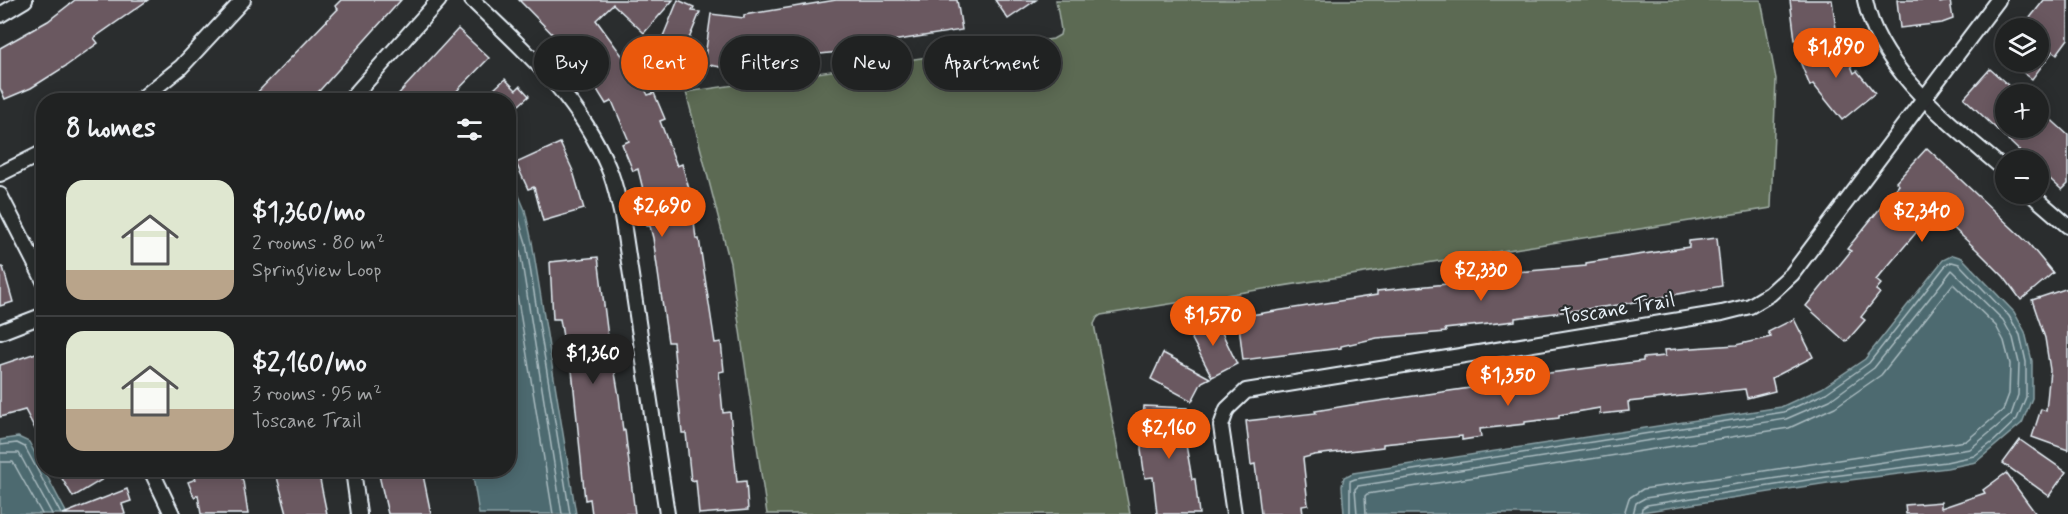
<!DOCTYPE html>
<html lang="en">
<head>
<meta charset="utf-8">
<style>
  :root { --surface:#202222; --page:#282a2a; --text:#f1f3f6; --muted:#a2a4a5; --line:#3d3f40; --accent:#ea580c }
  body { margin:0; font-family:Mynerve,sans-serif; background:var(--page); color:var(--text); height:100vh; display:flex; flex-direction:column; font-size:22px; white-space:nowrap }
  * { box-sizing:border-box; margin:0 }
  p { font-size:20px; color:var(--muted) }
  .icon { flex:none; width:33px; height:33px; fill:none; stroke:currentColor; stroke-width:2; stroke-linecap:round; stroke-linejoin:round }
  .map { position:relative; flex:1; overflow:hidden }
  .sheet { position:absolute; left:36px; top:93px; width:480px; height:384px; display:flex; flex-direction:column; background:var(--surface); border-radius:24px; box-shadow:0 3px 15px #0003,0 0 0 2px var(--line) }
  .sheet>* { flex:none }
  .banner { position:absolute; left:534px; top:36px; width:570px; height:54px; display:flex; gap:12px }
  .controls { position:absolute; left:1995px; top:18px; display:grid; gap:12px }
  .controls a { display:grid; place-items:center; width:54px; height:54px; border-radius:50%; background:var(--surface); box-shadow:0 3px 15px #0003,0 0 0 2px var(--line); font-size:30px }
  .price { position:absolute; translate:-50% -51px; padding:0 14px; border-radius:21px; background:var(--accent); color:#fff; font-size:20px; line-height:39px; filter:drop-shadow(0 2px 3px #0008) }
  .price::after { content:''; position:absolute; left:50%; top:36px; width:18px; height:14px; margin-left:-9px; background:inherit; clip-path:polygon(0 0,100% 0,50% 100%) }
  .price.current { background:#222; color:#fff }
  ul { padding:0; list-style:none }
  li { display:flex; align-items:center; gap:18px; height:150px; padding:0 30px }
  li+li { border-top:2px solid var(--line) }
  li span { display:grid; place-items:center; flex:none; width:168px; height:120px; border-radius:18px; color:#555 }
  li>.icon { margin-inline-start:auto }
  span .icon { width:72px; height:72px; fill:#fffc; stroke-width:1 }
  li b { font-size:26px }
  h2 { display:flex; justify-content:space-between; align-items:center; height:72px; padding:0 30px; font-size:26px }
  .chip { padding:0 21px; border-radius:27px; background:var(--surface); box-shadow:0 3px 15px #0003,0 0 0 2px var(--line); font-size:21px; line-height:54px }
  .chip.current { background:var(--accent); color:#fff }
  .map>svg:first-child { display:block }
</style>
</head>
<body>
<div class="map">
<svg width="2068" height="514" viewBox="0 0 2068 514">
  <rect width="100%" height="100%" fill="#2a2d2e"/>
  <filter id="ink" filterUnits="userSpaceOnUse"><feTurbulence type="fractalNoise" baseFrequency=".0167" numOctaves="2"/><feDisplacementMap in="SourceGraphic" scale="12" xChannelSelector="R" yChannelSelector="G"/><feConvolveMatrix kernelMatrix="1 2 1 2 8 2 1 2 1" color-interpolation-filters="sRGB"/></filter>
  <g filter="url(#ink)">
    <polygon fill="#5b6b53" stroke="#a2aea6" stroke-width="1.5" points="1056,0 1761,0 1776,79 1771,208 1101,315 1097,318 1094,324 1130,514 767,514 730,263 686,92 1053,39 1060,35 1061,30"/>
    <g fill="#4d6b6f" stroke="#8ba1a6" stroke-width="1.5">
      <polygon points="509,172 525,210 532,242 576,514 479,514 472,470 508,470"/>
      <polygon points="1953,255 1962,258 2014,312 2025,332 2032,361 2032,398 2022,423 1976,462 1947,468 1834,482 1629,514 1344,514 1342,486 1344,477 1353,473 1781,407 1822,388 1865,359 1943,260"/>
      <polygon points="18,437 29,442 67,514 0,514 0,440"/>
    </g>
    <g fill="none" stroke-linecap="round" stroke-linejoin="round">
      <g stroke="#aabbc1" stroke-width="1.5">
        <polyline points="508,184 526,243 570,514"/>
        <polyline points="508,205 519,244 562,514"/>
        <polyline points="508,239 553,514"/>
        <polyline points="0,445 17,443 25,447 61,514"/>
        <polyline points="0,453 19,453 52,514"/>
        <polyline points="0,462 13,462 42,514"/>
        <polyline points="1350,514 1350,481 1355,479 1784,412 1826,393 1869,363 1946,265 1952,262 1959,264 2009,316 2020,335 2026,362 2026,397 2017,419 1994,441 1974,456 1946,462 1833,476 1647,505 1642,508 1641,514"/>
        <polyline points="1357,514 1355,489 1358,486 1786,419 1830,400 1874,368 1952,270 2003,320 2013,338 2019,363 2018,395 2011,415 1970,449 1645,498 1636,503 1633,514"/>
        <polyline points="1366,514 1365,496 1367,494 1789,428 1835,407 1881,375 1953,284 1996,326 2004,341 2010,364 2009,394 2003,410 1966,441 1643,489 1629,498 1624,514"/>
      </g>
    </g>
    <g fill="#6a5960" stroke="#e8f1f8" stroke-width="1.5">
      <polygon points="75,0 148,0 94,38 98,43 66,66 31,88 5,99 0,88 0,48 48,21"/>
      <polygon points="341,0 401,0 311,100 250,100 338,9 335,6"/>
      <polygon points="519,0 673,0 644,33 613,4 596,20 626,61 629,59 648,95 654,93 665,119 660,121 677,166 682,164 691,196 696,239 699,239 715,343 721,342 724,371 719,372 723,413 730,412 737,482 746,481 748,510 699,514 696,480 691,481 686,433 682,433 673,342 668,342 653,238 650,226 646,226 644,210 648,210 638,169 633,171 622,144 629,141 612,101 606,104 588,75 585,77 568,54 570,52"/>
      <polygon points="678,0 694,7 692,11 700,12 684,51 674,47 672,52 659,46"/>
      <polygon points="836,0 957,0 962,30 867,45 867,49 811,55 810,52 774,58 775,61 750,64 722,59 721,67 704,64 711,14 744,18 744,15"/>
      <polygon points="995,0 1036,0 1008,19"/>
      <polygon points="1790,0 1832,0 1837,36 1795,40"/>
      <polygon points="1897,0 1939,0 1940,3 1950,1 1953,19 1942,23 1900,28"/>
      <polygon points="2044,0 2068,0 2068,39 2057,54 2053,51 2032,79 2009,62 2038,62 2038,28 2022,28"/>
      <polygon points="458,29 489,58 448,100 393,100"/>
      <polygon points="1841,41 1854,73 1857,71 1875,93 1842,120 1813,84 1810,86 1799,59"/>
      <polygon points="1990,69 2018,94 2006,94 2006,128 2038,128 2038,121 2045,114 2068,135 2068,184 2062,190 2038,168 2038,160 2029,160 1964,98"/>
      <polygon points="505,79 516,90 520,86 529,96 508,115 508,100 482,100"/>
      <polygon points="560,143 573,171 584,209 543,221 534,187 528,189 516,163"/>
      <polygon points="1927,148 2029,244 2053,273 2021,300 2004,277 1977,250 1947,222 1943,226 1931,215 1876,280 1881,284 1876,290 1880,293 1861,317 1865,320 1846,342 1806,306 1851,251 1847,249 1899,185 1896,182"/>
      <polygon points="1717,238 1722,286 1618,305 1515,318 1515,321 1445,329 1446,332 1377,338 1341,346 1341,348 1243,360 1238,317 1377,295 1377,291 1517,277 1516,272 1586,266 1586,263 1689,247 1689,241"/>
      <polygon points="598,257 611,361 613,361 619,396 623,431 625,430 635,514 592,514 590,499 585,500 571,360 567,360 560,319 553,319 550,262"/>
      <polygon points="0,267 3,267 13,302 0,306"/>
      <polygon points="2068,288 2068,450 2032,437 2041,409 2046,411 2050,370 2045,338 2032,300"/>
      <polygon points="1214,316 1237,364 1212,377 1191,337 1199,333 1195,326"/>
      <polygon points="1794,319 1813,357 1772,378 1775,391 1747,398 1745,389 1628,402 1629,411 1600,414 1600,408 1559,415 1559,418 1525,422 1525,424 1480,429 1481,437 1462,440 1462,436 1383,444 1383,447 1314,455 1303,458 1308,505 1302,506 1303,514 1261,514 1255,464 1251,465 1246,421 1316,413 1315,411 1351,405 1526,380 1526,376 1643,361 1643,358 1665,356 1664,350 1736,345 1771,337 1768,332"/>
      <polygon points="39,352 44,366 44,446 25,410 0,417 0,365"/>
      <polygon points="1163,353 1210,378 1202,382 1192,401 1151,379"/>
      <polygon points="1144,406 1187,408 1186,445 1192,479 1195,479 1199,514 1157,514 1153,477 1145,478 1141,450"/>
      <polygon points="2020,440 2066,472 2049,496 2003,463"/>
      <polygon points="57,470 118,470 73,497"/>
      <polygon points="192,470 238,470 243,481 248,514 201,514 198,495 194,497 188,482 196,479"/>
      <polygon points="305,470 318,470 327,514 287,514 277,477"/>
      <polygon points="402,470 422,470 431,514 388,514 379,475"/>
      <polygon points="2006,473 2036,514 1906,514 1905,505 1941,502 1941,508 1985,493 1983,490"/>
      <polygon points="127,489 131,501 122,504 125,514 63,514"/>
    </g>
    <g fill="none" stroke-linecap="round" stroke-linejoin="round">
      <defs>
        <g id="minor">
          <path d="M 472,0 C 526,52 578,96 608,167 C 615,182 618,200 622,216 L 667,514"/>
          <path d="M 1865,0 C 1879,71 1954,126 2006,171"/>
          <polyline points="0,15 25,0"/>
          <polyline points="140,100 181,67 243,0"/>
          <polyline points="350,100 439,0"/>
          <polyline points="0,174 44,152"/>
          <polyline points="2031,194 2068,226"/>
          <polyline points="0,195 44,281"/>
          <polyline points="0,332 44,315"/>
          <polyline points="151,470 172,514"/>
          <polyline points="353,470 359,514"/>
          <polyline points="1234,514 1221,426 1227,409 1246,391 1722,313 1750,306 1770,294 1792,274 1998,0"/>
        </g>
      </defs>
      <use href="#minor" stroke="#e8f1f8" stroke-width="18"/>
      <use href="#minor" stroke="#2a2d2e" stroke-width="14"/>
    </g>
  </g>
  <g text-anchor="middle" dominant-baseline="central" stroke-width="4.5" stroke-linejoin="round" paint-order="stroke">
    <g font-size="21" fill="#e8f1f8" stroke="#2a2d2e">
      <text transform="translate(1618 309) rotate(-9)">Toscane Trail</text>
    </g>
  </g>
</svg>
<div class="controls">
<a><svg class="icon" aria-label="layers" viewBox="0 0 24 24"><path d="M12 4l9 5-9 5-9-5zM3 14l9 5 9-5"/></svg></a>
<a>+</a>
<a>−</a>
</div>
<b class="price" style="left:1836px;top:79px">$1,890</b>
<b class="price" style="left:662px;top:238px">$2,690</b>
<b class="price" style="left:1922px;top:243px">$2,340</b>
<b class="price" style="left:1481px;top:302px">$2,330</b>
<b class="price" style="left:1213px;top:347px">$1,570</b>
<b class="price current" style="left:593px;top:385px">$1,360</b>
<b class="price" style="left:1508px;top:407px">$1,350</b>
<b class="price" style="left:1169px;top:460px">$2,160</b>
<div class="banner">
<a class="chip">Buy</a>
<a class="chip current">Rent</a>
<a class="chip">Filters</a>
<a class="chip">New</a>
<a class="chip">Apartment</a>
</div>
<section class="sheet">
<h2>8 homes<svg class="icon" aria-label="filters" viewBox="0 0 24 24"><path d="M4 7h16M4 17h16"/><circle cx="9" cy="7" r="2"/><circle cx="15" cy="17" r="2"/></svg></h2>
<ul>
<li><span style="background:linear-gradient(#dfe7d0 75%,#b9a48a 0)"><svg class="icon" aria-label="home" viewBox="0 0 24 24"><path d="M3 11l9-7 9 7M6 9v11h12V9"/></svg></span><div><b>$1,360/mo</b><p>2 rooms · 80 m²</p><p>Springview Loop</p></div></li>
<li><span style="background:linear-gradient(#dfe7d0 65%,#b9a48a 0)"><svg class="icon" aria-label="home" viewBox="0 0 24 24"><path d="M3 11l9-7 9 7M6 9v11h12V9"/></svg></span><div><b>$2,160/mo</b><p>3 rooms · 95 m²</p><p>Toscane Trail</p></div></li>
</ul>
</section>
</div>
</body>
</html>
